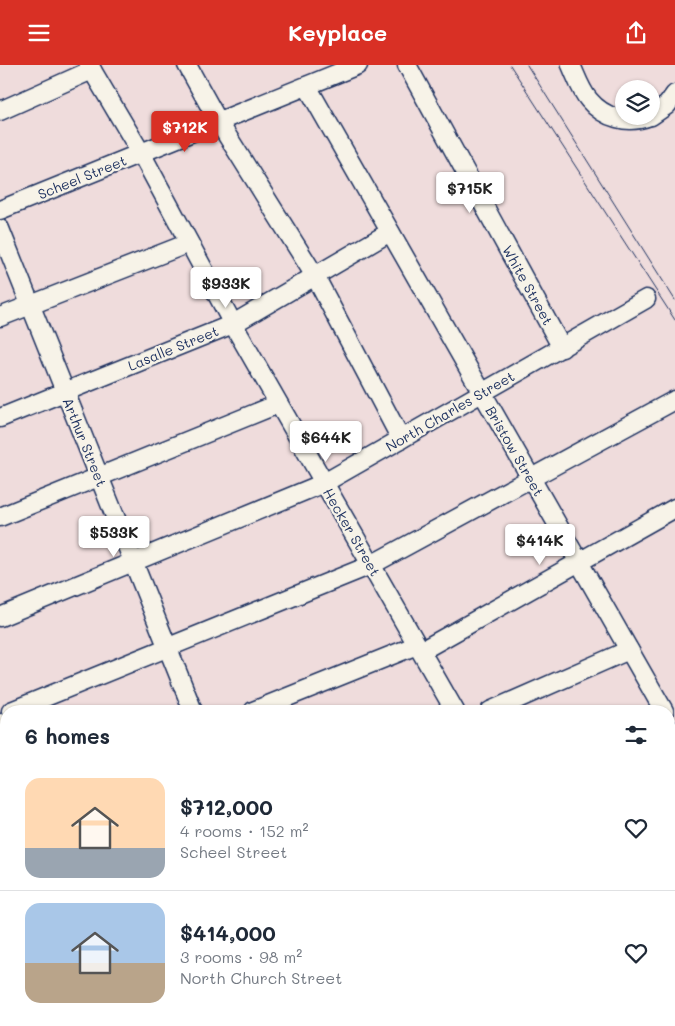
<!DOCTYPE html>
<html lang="en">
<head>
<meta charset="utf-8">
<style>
  :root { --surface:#fff; --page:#f6f6f7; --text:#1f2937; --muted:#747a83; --line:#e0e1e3; --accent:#d93025 }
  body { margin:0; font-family:Mali,sans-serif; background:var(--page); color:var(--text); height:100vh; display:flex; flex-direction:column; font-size:19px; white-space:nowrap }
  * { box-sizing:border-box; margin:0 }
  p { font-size:16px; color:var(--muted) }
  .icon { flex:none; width:28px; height:28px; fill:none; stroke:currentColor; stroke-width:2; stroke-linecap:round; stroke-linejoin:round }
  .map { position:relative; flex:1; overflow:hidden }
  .drawer { position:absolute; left:0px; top:640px; width:675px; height:321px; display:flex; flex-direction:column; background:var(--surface); border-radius:20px 20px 0 0; box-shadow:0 1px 4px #0004 }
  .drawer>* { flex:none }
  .controls { position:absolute; left:615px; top:15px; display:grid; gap:10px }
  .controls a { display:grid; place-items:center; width:45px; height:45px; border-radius:50%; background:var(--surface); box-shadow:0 1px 4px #0004; font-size:25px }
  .price { position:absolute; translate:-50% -42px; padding:0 11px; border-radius:5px; background:#fff; color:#222; font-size:16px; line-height:32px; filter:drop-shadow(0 1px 2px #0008) }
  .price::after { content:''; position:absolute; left:50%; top:30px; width:15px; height:11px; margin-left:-8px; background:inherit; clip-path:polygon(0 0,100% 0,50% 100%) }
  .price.on { background:var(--accent); color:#fff }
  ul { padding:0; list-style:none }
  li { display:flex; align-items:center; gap:15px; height:125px; padding:0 25px }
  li+li { border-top:1px solid var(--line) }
  li span { display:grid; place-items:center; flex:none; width:140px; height:100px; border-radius:15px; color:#555 }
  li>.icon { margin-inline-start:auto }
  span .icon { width:60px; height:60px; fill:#fffc; stroke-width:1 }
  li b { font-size:21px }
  h2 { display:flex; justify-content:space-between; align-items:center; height:60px; padding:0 25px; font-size:21px }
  header { display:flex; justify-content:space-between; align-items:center; height:65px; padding:0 25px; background:var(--accent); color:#fff; font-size:22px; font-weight:800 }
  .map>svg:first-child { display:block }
</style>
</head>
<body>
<header><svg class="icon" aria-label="menu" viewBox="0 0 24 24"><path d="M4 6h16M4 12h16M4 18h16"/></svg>Keyplace<svg class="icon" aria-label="share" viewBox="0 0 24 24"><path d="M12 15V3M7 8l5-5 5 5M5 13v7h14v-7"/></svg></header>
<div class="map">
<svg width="675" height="961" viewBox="0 0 675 961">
  <rect width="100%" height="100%" fill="#efdcdc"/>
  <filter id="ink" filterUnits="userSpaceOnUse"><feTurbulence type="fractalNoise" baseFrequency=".02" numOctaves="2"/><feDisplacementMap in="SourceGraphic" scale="10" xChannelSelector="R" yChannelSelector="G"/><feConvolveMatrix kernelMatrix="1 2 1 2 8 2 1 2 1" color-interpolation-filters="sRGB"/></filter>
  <g filter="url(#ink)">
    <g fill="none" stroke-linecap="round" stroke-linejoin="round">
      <defs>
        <g id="minor">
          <polyline points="89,0 141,88 233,259 455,646"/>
          <polyline points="187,0 218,56 315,211 401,374"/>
          <polyline points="407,0 562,283"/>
          <path d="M 571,0 C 576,11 581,26 589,35 C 604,53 628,60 650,51"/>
          <polyline points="307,21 664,646"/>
          <polyline points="0,46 92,5"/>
          <polyline points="651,51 667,40 675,29"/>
          <polyline points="0,145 358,0"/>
          <polyline points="0,164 193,646"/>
          <polyline points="0,252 189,178"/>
          <polyline points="0,353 233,259 390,167"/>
          <polyline points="0,452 278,339"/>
          <polyline points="0,552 324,418 646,234"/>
          <polyline points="421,586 675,443"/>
          <polyline points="11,646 371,500 675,335"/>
          <polyline points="253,646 417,580"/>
          <polyline points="490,646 629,585"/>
          <polyline points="0,658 6,673"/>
          <polyline points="0,749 6,747"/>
          <polyline points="669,783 675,779"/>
          <polyline points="0,850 6,848"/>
          <polyline points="669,888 675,885"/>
          <polyline points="659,955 663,961"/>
          <polyline points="239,961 253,955"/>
        </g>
        <g id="major">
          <polyline points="669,671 675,668"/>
          <polyline points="0,957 6,954"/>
        </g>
      </defs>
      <use href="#minor" stroke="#1b2f5e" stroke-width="21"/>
      <use href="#major" stroke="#1b2f5e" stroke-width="25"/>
      <use href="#minor" stroke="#f7f3e8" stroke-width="18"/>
      <use href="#major" stroke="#f7f3e8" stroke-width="21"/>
      <g stroke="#1b2f5e" stroke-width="1">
        <polyline points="510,0 675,255"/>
        <polyline points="527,0 675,235"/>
      </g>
    </g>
  </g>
  <g text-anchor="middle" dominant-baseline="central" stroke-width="4.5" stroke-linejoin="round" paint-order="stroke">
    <g font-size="14" fill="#1b2f5e" stroke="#f7f3e8">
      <text transform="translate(82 112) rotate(-22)">Scheel Street</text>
      <text transform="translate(528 220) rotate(61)">White Street</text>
      <text transform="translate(173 283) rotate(-22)">Lasalle Street</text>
      <text transform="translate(450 346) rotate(-30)">North Charles Street</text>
      <text transform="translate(85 377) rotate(68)">Arthur Street</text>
      <text transform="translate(515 386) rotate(60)">Bristow Street</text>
      <text transform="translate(352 467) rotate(60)">Hecker Street</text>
    </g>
  </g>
</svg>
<div class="controls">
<a><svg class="icon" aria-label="layers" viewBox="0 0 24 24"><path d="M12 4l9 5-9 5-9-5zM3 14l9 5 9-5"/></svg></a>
</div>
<b class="price on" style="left:185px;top:88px">$712K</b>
<b class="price" style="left:470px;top:149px">$715K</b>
<b class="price" style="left:226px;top:244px">$933K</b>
<b class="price" style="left:326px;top:398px">$644K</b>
<b class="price" style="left:114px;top:493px">$533K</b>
<b class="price" style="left:540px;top:501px">$414K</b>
<section class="drawer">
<h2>6 homes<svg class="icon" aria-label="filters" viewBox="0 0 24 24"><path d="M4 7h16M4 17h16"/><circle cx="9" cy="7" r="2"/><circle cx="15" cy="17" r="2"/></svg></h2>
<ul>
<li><span style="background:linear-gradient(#ffd9b3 70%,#9aa5b1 0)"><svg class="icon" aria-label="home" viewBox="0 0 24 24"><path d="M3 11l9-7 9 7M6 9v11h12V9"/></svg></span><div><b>$712,000</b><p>4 rooms · 152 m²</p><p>Scheel Street</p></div><svg class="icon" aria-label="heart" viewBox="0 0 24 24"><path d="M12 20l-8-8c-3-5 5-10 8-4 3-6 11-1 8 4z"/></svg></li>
<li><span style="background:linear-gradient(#a9c7e8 60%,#b9a48a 0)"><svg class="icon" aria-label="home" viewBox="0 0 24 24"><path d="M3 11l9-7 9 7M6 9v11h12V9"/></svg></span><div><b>$414,000</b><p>3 rooms · 98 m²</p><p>North Church Street</p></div><svg class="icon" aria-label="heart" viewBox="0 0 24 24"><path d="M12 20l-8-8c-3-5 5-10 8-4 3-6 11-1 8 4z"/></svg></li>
</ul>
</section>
</div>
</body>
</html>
